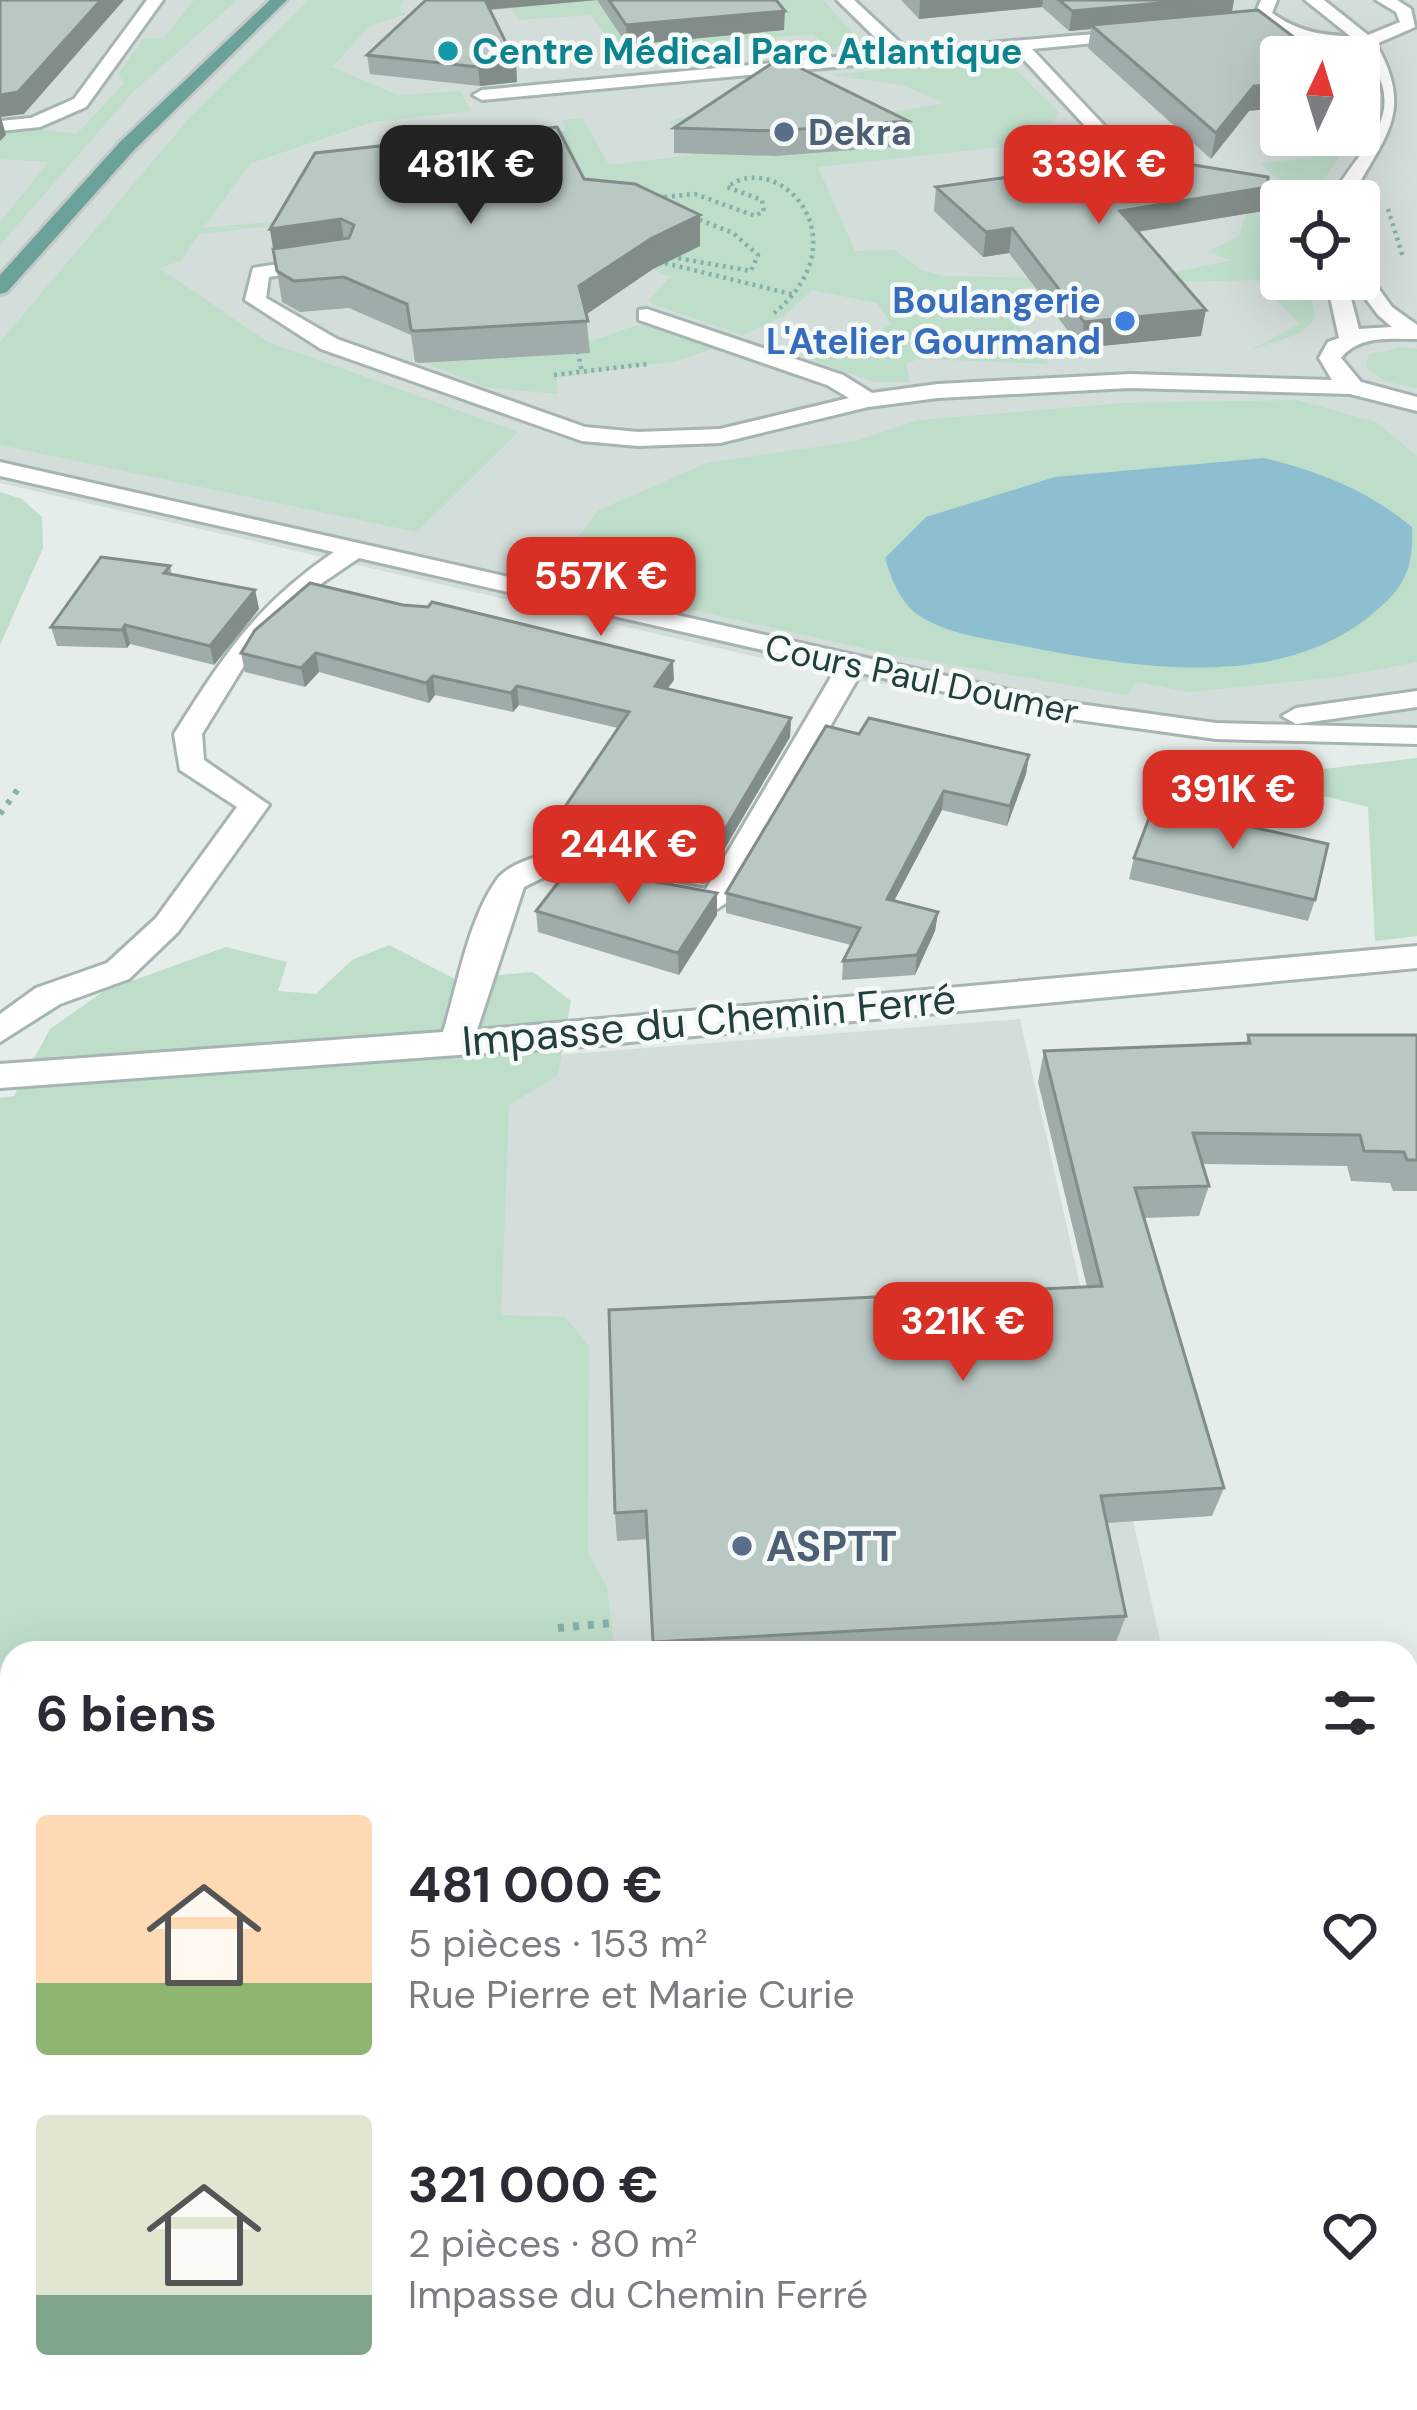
<!DOCTYPE html>
<html lang="fr">
<head>
<meta charset="utf-8">
<style>
  :root { --surface:#fff; --page:#f7f7f7; --text:#2b2b33; --muted:#7c7c81; --accent:#d93025 }
  body { margin:0; font-family:"DM Sans",sans-serif; background:var(--page); color:var(--text); height:100vh; display:flex; flex-direction:column; font-size:45px; white-space:nowrap }
  * { box-sizing:border-box; margin:0 }
  p { font-size:39px; color:var(--muted) }
  .icon { flex:none; width:66px; height:66px; fill:none; stroke:currentColor; stroke-width:2; stroke-linecap:round; stroke-linejoin:round }
  .map { position:relative; flex:1; overflow:hidden }
  .panel { position:absolute; left:0px; top:1641px; width:1419px; height:771px; display:flex; flex-direction:column; background:var(--surface); border-radius:36px 36px 0 0; box-shadow:0 12px 48px #0002 }
  .panel>* { flex:none }
  .needle { width:78px; rotate:4deg }
  .controls { position:absolute; left:1260px; top:36px; display:grid; gap:24px }
  .controls a { display:grid; place-items:center; width:120px; height:120px; border-radius:12px; background:var(--surface); box-shadow:0 12px 48px #0002; font-size:60px }
  .price { position:absolute; translate:-50% -102px; padding:0 27px; border-radius:24px; background:var(--accent); color:#fff; font-size:39px; line-height:78px; filter:drop-shadow(0 3px 6px #0008) }
  .price::after { content:''; position:absolute; left:50%; top:72px; width:36px; height:27px; margin-left:-18px; background:inherit; clip-path:polygon(0 0,100% 0,50% 100%) }
  .price.active { background:#222; color:#fff }
  ul { padding:0; list-style:none }
  li { display:flex; align-items:center; gap:36px; height:300px; padding:0 36px }
  li span { display:grid; place-items:center; flex:none; width:336px; height:240px; border-radius:12px; color:#555 }
  li>.icon { margin-inline-start:auto }
  span .icon { width:144px; height:144px; fill:#fffc; stroke-width:1 }
  li b { font-size:51px }
  h2 { display:flex; justify-content:space-between; align-items:center; height:144px; padding:0 36px; font-size:51px }
  .map>svg:first-child { display:block }
</style>
</head>
<body>
<div class="map">
<svg width="1417" height="2410" viewBox="0 0 1417 2410">
  <rect width="100%" height="100%" fill="#e4edea"/>
  <g fill="#d3ddda" fill-rule="evenodd">
    <path d="M 0,0 L 1417,0 L 1417,735 L 1127,718 L 862,681 L 0,483 ZM 1281,57 L 1359,57 L 1359,135 L 1281,135 ZM 1281,201 L 1359,201 L 1359,279 L 1281,279 Z"/>
    <polygon points="1020,1019 1163,1653 12,1653 12,2400 1332,2400 1334,2410 0,2410 0,1098"/>
  </g>
  <g fill="#bedeca">
    <polygon points="194,0 237,0 134,91 0,245 0,222 49,162 0,159 0,135 34,128 77,134 124,83 118,74 144,38 163,39"/>
    <polygon points="309,0 403,0 399,10 405,14 370,26 332,67 398,95 460,91 471,111 373,122 251,163 203,228 294,220 566,130 562,120 582,118 609,165 694,155 669,121 715,110 882,114 945,103 902,85 831,75 973,61 1014,68 1060,113 1035,143 818,167 855,251 895,250 921,270 943,276 1139,280 1232,260 1207,252 1239,236 1252,192 1287,188 1260,163 1311,158 1312,153 1299,135 1354,135 1309,201 1281,201 1281,279 1308,279 1315,319 1301,333 1248,351 1300,324 1256,280 1045,285 1015,290 1009,301 1019,324 1049,364 918,359 906,364 910,382 875,382 816,362 811,353 838,357 891,324 877,303 812,290 784,316 743,335 652,304 649,300 670,277 653,269 309,222 199,234 181,261 159,268 268,342 518,432 417,532 0,445 0,342 191,116"/>
    <polygon points="563,0 823,0 855,35 831,51 813,34 616,50 591,15 519,20 509,5"/>
    <path d="M 647,325 L 715,348 L 676,361 L 556,378 L 558,394 L 484,387 L 426,363 L 589,353 L 587,341 C 609,338 623,326 647,325 Z"/>
    <polygon points="1402,347 1417,349 1417,388 1384,381 1366,368 1368,355"/>
    <polygon points="1297,400 1376,422 1417,456 1417,662 1338,677 1190,692 1136,682 1127,695 890,654 632,596 636,585 552,569 599,510 707,463 856,441 919,420 1122,403"/>
    <polygon points="0,492 22,499 42,517 43,548 0,645"/>
    <polygon points="1417,758 1417,936 1375,941 1368,807 1291,788 1288,780 1298,772"/>
    <polygon points="389,945 455,979 533,972 571,1001 558,1075 509,1105 501,1315 565,1317 589,1346 588,1553 607,1587 615,1653 12,1653 12,2400 607,2400 608,2410 0,2410 0,1098 14,1096 50,1029 104,991 226,947 287,962 278,991 316,994 352,960"/>
    <polygon points="730,2400 1317,2400 1319,2410 731,2410"/>
  </g>
  <path fill="#8ebfd1" d="M 1264,458 C 1321,472 1367,490 1412,527 C 1414,573 1402,591 1366,619 C 1274,690 1136,668 1029,647 C 995,640 954,636 923,618 C 901,605 892,581 885,558 L 926,517 L 1055,477 Z"/>
  <g fill="none" stroke-linecap="round" stroke-linejoin="round">
    <defs>
      <g id="minor">
        <polygon points="147,0 163,0 86,107 40,127 0,131 0,121 31,118 74,99"/>
        <polygon points="837,0 854,0 908,50 1142,30 1144,34 1136,39 1032,49 1128,151 1112,155 1015,50 482,100 473,95 482,90 890,52"/>
        <path d="M 1261,0 L 1277,0 L 1272,13 C 1295,30 1321,36 1350,36 L 1305,0 L 1324,0 L 1368,35 L 1400,22 L 1396,12 L 1376,0 L 1397,0 L 1411,9 L 1415,27 L 1376,44 C 1417,116 1380,139 1350,201 L 1330,201 C 1361,140 1417,117 1360,46 C 1323,47 1282,41 1255,14 Z"/>
        <path d="M 325,257 L 332,259 L 332,267 L 269,277 L 266,298 L 337,339 L 585,427 L 638,432 L 720,429 L 849,398 L 827,385 L 639,320 L 639,310 L 647,309 L 843,375 L 872,393 L 938,384 L 1130,374 L 1332,380 L 1319,358 L 1328,342 L 1339,338 L 1326,279 L 1346,279 L 1359,329 L 1392,327 L 1378,315 L 1351,279 L 1359,279 L 1359,269 L 1366,271 L 1392,307 L 1417,325 L 1417,339 C 1390,339 1359,335 1341,358 L 1361,382 L 1417,397 L 1417,411 L 1350,394 L 1130,388 L 938,398 L 868,407 L 720,443 L 638,446 L 582,441 L 321,349 L 245,300 L 253,268 Z"/>
        <path d="M 0,462 L 1057,701 L 1216,723 L 1417,728 L 1417,744 L 1216,739 L 1057,717 L 861,673 L 729,901 L 714,911 L 663,900 L 659,893 L 674,883 L 706,889 L 837,667 L 359,558 L 322,583 L 256,646 L 202,734 L 204,760 L 269,805 L 178,932 L 129,979 L 60,1004 L 0,1042 L 0,1014 L 36,988 L 107,963 L 156,918 L 237,807 L 180,770 L 174,734 C 224,655 255,606 334,552 L 0,476 Z"/>
        <polygon points="1417,691 1417,707 1296,724 1282,716 1296,708"/>
        <path d="M 540,856 L 625,874 L 629,881 L 614,891 L 544,877 L 524,887 L 477,1030 L 1417,946 L 1417,968 L 598,1045 L 0,1088 L 0,1064 L 443,1032 C 458,984 468,919 498,878 C 507,867 526,860 540,856 Z"/>
        <polygon points="616,2400 672,2400 673,2410 617,2410"/>
      </g>
      <polygon id="major" points="270,0 287,0 135,149 7,292 0,294 0,275 121,141"/>
    </defs>
    <use href="#minor" stroke="#a7b5b2" stroke-width="6"/>
    <use href="#major" stroke="#c2c9c8" stroke-width="6"/>
    <g stroke="#86b0a8" stroke-width="4.5" stroke-dasharray="3 4.5" stroke-linecap="butt">
      <path d="M 666,205 L 665,197 L 695,194 L 755,216 L 764,211 L 762,200 L 727,187 C 779,148 865,240 772,315"/>
      <polyline points="1388,209 1403,257"/>
      <polyline points="671,257 751,271 758,255 733,233 695,218"/>
      <polyline points="665,263 795,295"/>
      <polyline points="576,344 582,372"/>
      <polyline points="554,375 647,364"/>
    </g>
    <polyline stroke="#86b0a8" stroke-width="6" stroke-dasharray="4.5 8" stroke-linecap="butt" points="0,814 21,785"/>
    <polyline stroke="#86b0a8" stroke-width="8" stroke-dasharray="6 9" stroke-linecap="butt" points="558,1628 611,1623"/>
    <use href="#minor" fill="#fff" fill-rule="evenodd"/>
    <use href="#major" fill="#6aa29a" fill-rule="evenodd"/>
  </g>
  <g fill="#a0aca9">
    <polygon points="426,0 776,0 784,30 627,45 597,0 490,10 516,63 517,82 480,86 370,74 367,55"/>
    <polygon points="901,0 1234,0 1232,12 1249,111 1211,159 1088,48 1091,29 1069,31 1042,7 919,19"/>
    <polygon points="908,121 906,146 775,156 674,153 674,128"/>
    <polygon points="584,179 700,215 700,246 653,269 586,314 590,353 419,363 415,362 411,335 349,308 300,312 282,302 270,229"/>
    <polygon points="936,187 1263,211 1138,232 1201,336 1081,348 1009,253 983,257 934,211"/>
    <polygon points="170,566 172,575 255,590 259,609 214,665 130,644 127,648 57,646 51,627"/>
    <polygon points="255,630 674,680 667,689 791,718 790,737 704,884 592,862 591,852 555,842 554,823 618,728 519,705 513,712 435,695 429,703 319,672 305,687 245,672 241,653"/>
    <polygon points="859,734 1029,755 1026,774 1007,826 942,810 894,901 938,912 935,931 915,975 842,980 843,961 851,945 726,913 726,893"/>
    <polygon points="1134,858 1315,900 1308,921 1129,879"/>
    <polygon points="717,893 717,915 679,975 538,932 536,911"/>
    <polygon points="1248,1035 1417,1035 1417,1191 1393,1191 1390,1183 1351,1181 1347,1166 1203,1164 1209,1186 1199,1216 1144,1218 1224,1488 1212,1516 1107,1523 1126,1616 1116,1642 927,1653 654,1653 647,1539 617,1541 615,1513 1087,1287 1038,1082 1044,1051 1246,1043"/>
    <rect x="1407" y="1768" width="10" height="255"/>
  </g>
  <g fill="#828c89">
    <polygon points="101,0 124,0 24,114 1,117 6,135 0,141 0,95"/>
    <polygon points="481,0 597,0 482,10"/>
    <polygon points="920,0 1043,0 1042,7 919,19"/>
    <polygon points="1193,0 1234,0 1231,16 1091,25 1091,29 1069,31 1072,11"/>
    <polygon points="785,11 784,30 627,45 626,25"/>
    <polygon points="516,63 517,82 480,86 478,67"/>
    <polygon points="1281,84 1281,108 1249,111 1211,159 1216,133 1254,86"/>
    <polygon points="1268,187 1263,211 1116,235 1120,211"/>
    <polygon points="700,215 700,246 653,269 581,318 579,286 652,238"/>
    <polygon points="341,219 345,250 275,260 270,229"/>
    <polygon points="1012,228 1009,253 983,257 986,232"/>
    <polygon points="1206,310 1201,336 1081,348 1084,322"/>
    <polygon points="255,590 259,609 214,665 210,646"/>
    <polygon points="125,625 130,644 127,648 122,630"/>
    <polygon points="316,653 319,672 305,687 301,668"/>
    <polygon points="673,661 674,680 656,705 655,686"/>
    <polygon points="433,676 435,695 429,703 426,683"/>
    <polygon points="517,686 519,705 513,712 511,693"/>
    <polygon points="791,718 790,737 704,884 704,865"/>
    <polygon points="1029,755 1026,774 1007,826 1010,806"/>
    <polygon points="944,791 942,810 885,918 887,899"/>
    <polygon points="717,893 717,915 679,975 678,953"/>
    <polygon points="938,912 935,931 915,975 917,955"/>
  </g>
  <g fill="#bac8c4" stroke="#828c89" stroke-width="3">
    <polygon points="0,0 101,0 18,92 0,95"/>
    <polygon points="426,0 485,0 516,63 478,67 367,55"/>
    <polygon points="609,0 776,0 785,11 626,25"/>
    <polygon points="1059,0 1193,0 1072,11"/>
    <polygon points="1258,10 1320,57 1281,57 1281,84 1254,86 1216,133 1091,25"/>
    <polygon points="780,58 908,121 776,131 674,128"/>
    <polygon points="557,127 584,179 635,184 700,215 652,238 579,286 588,321 415,331 411,330 407,304 344,277 294,281 277,271 273,249 349,238 354,225 341,219 270,229 315,153"/>
    <polygon points="1095,149 1268,177 1268,187 1120,211 1206,310 1084,322 1012,228 986,232 936,187 1083,167"/>
    <polygon points="101,557 170,566 164,573 255,590 210,646 125,625 122,630 51,627"/>
    <polygon points="310,583 403,605 428,607 432,602 673,661 655,686 791,718 704,865 591,842 597,834 554,823 629,712 517,686 511,693 433,676 426,683 316,653 301,668 241,653 255,630"/>
    <polygon points="869,718 1029,755 1010,806 944,791 887,899 938,912 917,955 843,961 860,928 726,893 826,726 859,734"/>
    <polygon points="1154,805 1328,844 1315,900 1134,858"/>
    <polygon points="571,866 717,893 678,953 536,911"/>
    <polygon points="1248,1035 1417,1035 1417,1160 1407,1160 1404,1152 1364,1151 1360,1135 1193,1133 1209,1186 1135,1188 1224,1488 1101,1496 1126,1616 653,1642 646,1511 615,1513 609,1310 1102,1286 1044,1051 1250,1043"/>
    <rect x="1407" y="1768" width="10" height="241"/>
  </g>
  <circle fill="#0f9aa8" stroke="#f5faf8" stroke-width="4.5" cx="448" cy="51" r="12"/>
  <g fill="#5c6f8a" stroke="#f5faf8" stroke-width="4.5">
    <circle cx="784" cy="132" r="12"/>
    <circle cx="742" cy="1546" r="12"/>
  </g>
  <circle fill="#3f7fe0" stroke="#f5faf8" stroke-width="4.5" cx="1125" cy="321" r="12"/>
  <g text-anchor="middle" dominant-baseline="central" stroke-width="9" stroke-linejoin="round" paint-order="stroke">
    <g font-size="36" font-weight="bold" fill="#0d838f" stroke="#f5faf8" text-anchor="start">
      <text x="472" y="51">Centre Médical Parc Atlantique</text>
    </g>
    <g font-size="36" font-weight="bold" fill="#4e5e75" stroke="#f5faf8" text-anchor="start">
      <text x="808" y="132">Dekra</text>
    </g>
    <g font-size="36" font-weight="bold" fill="#366cbe" stroke="#f5faf8" text-anchor="end">
      <text x="1101" y="300">Boulangerie<tspan x="1101" dy="41">L'Atelier Gourmand</tspan></text>
    </g>
    <g font-size="36" fill="#243f3b" stroke="#f5faf8">
      <text transform="translate(922 679) rotate(12)">Cours Paul Doumer</text>
    </g>
    <g font-size="42" fill="#243f3b" stroke="#f5faf8">
      <text transform="translate(709 1020) rotate(-5)">Impasse du Chemin Ferré</text>
    </g>
    <g font-size="42" font-weight="bold" fill="#4e5e75" stroke="#f5faf8" text-anchor="start">
      <text x="766" y="1546">ASPTT</text>
    </g>
  </g>
</svg>
<div class="controls">
<a><svg class="needle" viewBox="-14 -14 28 28"><path d="M0-13l5 13h-10z" fill="#e53935"/><path d="M0 13l5-13h-10z" fill="#7c7c81"/></svg></a>
<a><svg class="icon" aria-label="locate" viewBox="0 0 24 24"><circle cx="12" cy="12" r="6"/><path d="M12 2v4M12 18v4M2 12h4M18 12h4"/></svg></a>
</div>
<b class="price active" style="left:471px;top:227px">481K €</b>
<b class="price" style="left:1099px;top:227px">339K €</b>
<b class="price" style="left:601px;top:639px">557K €</b>
<b class="price" style="left:1233px;top:852px">391K €</b>
<b class="price" style="left:629px;top:907px">244K €</b>
<b class="price" style="left:963px;top:1384px">321K €</b>
<section class="panel">
<h2>6 biens<svg class="icon" aria-label="filters" viewBox="0 0 24 24"><path d="M4 7h16M4 17h16"/><circle cx="9" cy="7" r="2"/><circle cx="15" cy="17" r="2"/></svg></h2>
<ul>
<li><span style="background:linear-gradient(#ffd9b3 70%,#8fb573 0)"><svg class="icon" aria-label="home" viewBox="0 0 24 24"><path d="M3 11l9-7 9 7M6 9v11h12V9"/></svg></span><div><b>481 000 €</b><p>5 pièces · 153 m²</p><p>Rue Pierre et Marie Curie</p></div><svg class="icon" aria-label="heart" viewBox="0 0 24 24"><path d="M12 20l-8-8c-3-5 5-10 8-4 3-6 11-1 8 4z"/></svg></li>
<li><span style="background:linear-gradient(#dfe7d0 75%,#7fa58c 0)"><svg class="icon" aria-label="home" viewBox="0 0 24 24"><path d="M3 11l9-7 9 7M6 9v11h12V9"/></svg></span><div><b>321 000 €</b><p>2 pièces · 80 m²</p><p>Impasse du Chemin Ferré</p></div><svg class="icon" aria-label="heart" viewBox="0 0 24 24"><path d="M12 20l-8-8c-3-5 5-10 8-4 3-6 11-1 8 4z"/></svg></li>
</ul>
</section>
</div>
</body>
</html>
